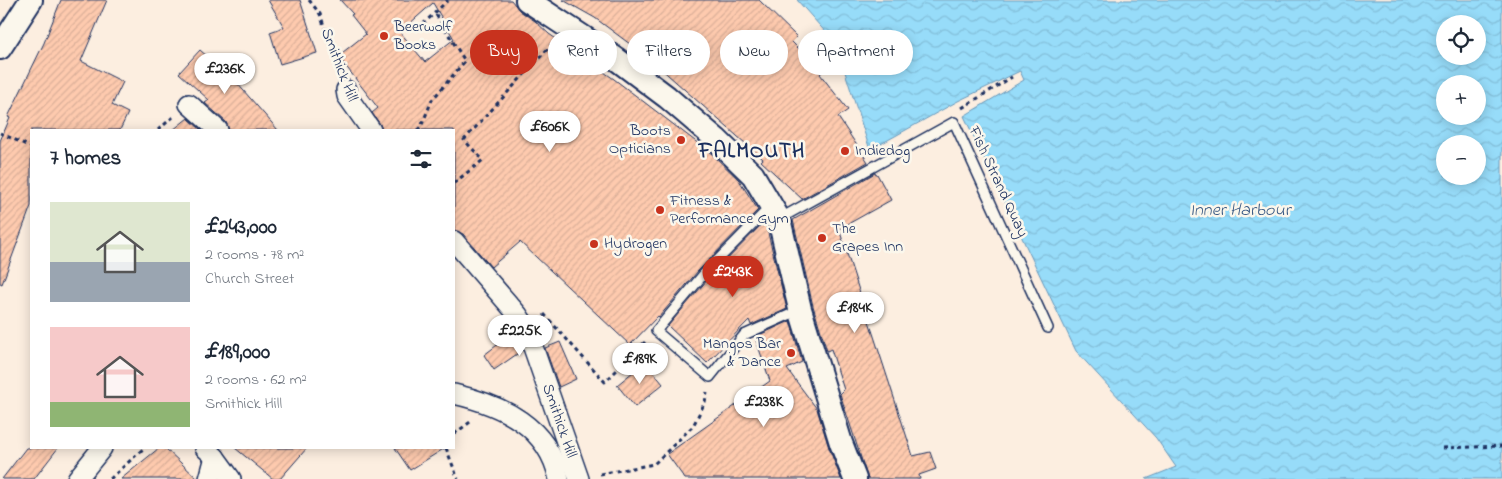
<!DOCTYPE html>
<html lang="en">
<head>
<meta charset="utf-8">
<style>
  :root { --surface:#fff; --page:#f2f2f3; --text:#1f2937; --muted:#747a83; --accent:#c8321e }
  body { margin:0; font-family:"Indie Flower",sans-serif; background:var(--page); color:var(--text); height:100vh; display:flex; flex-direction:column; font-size:19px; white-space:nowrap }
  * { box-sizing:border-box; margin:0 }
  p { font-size:16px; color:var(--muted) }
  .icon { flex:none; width:28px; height:28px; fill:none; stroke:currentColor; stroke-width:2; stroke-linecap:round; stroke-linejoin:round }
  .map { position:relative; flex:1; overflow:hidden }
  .drawer { position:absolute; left:30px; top:129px; width:425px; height:320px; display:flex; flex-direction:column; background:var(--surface); border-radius:0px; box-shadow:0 2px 12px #0003 }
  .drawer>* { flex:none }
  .top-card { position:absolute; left:470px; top:30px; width:475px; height:45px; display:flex; gap:10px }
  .controls { position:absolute; left:1436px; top:15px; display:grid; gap:10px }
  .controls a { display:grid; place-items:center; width:50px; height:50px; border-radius:50%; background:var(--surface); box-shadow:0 2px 12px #0003; font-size:25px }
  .price { position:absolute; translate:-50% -42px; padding:0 11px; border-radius:18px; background:#fff; color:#222; font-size:16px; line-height:32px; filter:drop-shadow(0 1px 2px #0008) }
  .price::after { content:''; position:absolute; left:50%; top:30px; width:15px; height:11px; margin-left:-8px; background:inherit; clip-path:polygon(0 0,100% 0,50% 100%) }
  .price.selected { background:var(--accent); color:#fff }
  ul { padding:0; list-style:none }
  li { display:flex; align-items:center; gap:15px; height:125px; padding:0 20px }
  li span { display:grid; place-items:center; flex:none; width:140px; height:100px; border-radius:0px; color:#555 }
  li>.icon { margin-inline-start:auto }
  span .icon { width:60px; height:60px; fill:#fffc; stroke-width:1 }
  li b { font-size:21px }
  h2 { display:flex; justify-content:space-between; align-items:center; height:60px; padding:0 20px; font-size:21px }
  .tag { padding:0 18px; border-radius:22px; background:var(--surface); box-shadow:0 2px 12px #0003; font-size:18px; line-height:45px }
  .tag.selected { background:var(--accent); color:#fff }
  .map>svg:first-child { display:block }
</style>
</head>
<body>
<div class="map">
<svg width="1502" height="479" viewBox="0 0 1502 479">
  <defs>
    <pattern id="water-waves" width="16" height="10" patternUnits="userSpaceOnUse" patternTransform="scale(1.25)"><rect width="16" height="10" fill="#97dcf9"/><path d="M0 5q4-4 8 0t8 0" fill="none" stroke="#82bdd8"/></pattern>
    <pattern id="building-hatch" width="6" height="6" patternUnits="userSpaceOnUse" patternTransform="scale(1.25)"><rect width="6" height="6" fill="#fecaae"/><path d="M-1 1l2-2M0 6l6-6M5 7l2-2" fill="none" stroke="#d9ae98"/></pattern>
  </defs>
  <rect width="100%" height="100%" fill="#fceee0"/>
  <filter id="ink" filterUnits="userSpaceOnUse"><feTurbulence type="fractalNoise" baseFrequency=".02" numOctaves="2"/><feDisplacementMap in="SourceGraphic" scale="10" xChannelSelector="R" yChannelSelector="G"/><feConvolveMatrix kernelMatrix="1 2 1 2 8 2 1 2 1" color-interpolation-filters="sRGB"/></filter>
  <g filter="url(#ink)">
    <path fill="url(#water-waves)" stroke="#6597bb" fill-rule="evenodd" d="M 797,0 L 1502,0 L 1502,479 L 1146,479 L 1176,467 L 1156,438 L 1076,351 L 964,116 L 1024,80 L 1020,71 L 958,101 L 870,150 L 836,44 ZM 1445,24 L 1478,24 L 1478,56 L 1445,56 ZM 1445,84 L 1478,84 L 1478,116 L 1445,116 ZM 1445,144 L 1478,144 L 1478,176 L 1445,176 Z"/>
    <g fill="url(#building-hatch)" stroke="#1b2f5e" fill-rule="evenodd">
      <polygon points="61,0 107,0 81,61 123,82 112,105 128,113 120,130 31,130 31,206 2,284 0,283 0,141 10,118 8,117 44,43"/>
      <polygon points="268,0 300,0 317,53 280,64 270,32 284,27"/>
      <path d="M 340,0 L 511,0 L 520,11 L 535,21 L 549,34 L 614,79 L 712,154 L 739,180 L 758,210 L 698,271 L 659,317 L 658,316 L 630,345 L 520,242 L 491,267 L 463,234 L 454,230 L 454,130 L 382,130 L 380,124 L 372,113 L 378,108 L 338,56 L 366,34 L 351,15 L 353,14 ZM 433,3 L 454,39 L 425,62 L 400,32 Z"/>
      <polygon points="563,0 759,0 797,37 792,42 822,72 820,74 848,110 838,117 868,162 802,199 761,161 763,159 650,59 595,18"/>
      <polygon points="200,50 236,82 278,130 229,130 226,122 205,103 209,100 179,73"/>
      <polygon points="188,118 201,130 173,130"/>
      <polygon points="875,173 877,174 891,200 839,229 913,456 930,452 936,469 919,475 920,479 868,479 840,394 844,390 831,349 827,351 813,306 793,220"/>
      <polygon points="765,221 787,309 751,325 749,320 707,363 668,326 708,279"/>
      <polygon points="790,321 802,362 787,369 817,409 829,448 841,479 685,479 667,454 770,381 755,337"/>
      <polygon points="509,336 520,352 494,370 484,355"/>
      <polygon points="560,342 576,379 559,387 545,348"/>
      <polygon points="645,362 663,384 635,407 617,385"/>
      <polygon points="26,448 58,448 34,479 2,479"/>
      <polygon points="159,448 165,448 198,479 121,479"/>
      <polygon points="235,448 307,448 280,479 273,479"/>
      <polygon points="395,448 445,448 410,470"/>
    </g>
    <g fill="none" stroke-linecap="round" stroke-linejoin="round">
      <defs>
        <g id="service">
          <polyline points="770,207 703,275 656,331 710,377 744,335 800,310"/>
          <polyline points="779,219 954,122 1048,328"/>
        </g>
        <g id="minor">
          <polyline points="346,90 347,96 371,130"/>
          <polyline points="189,104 218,130"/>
          <polyline points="454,241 518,315 526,327 579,479"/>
          <path d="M 454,394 C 502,405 548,426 559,479"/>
          <polyline points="205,448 215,457 231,479"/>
          <polyline points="77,479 102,448"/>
          <polyline points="209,479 215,457"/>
        </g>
        <g id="tertiary">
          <polyline points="527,0 615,58 667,97 716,139 753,175 779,219 800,309 841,443 855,479"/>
          <polyline points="0,48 31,0"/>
        </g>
      </defs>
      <use href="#service" stroke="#1b2f5e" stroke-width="12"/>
      <use href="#minor" stroke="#1b2f5e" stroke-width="22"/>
      <use href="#tertiary" stroke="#1b2f5e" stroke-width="26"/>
      <g stroke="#1b2f5e" stroke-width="3" stroke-dasharray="4 4" stroke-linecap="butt">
        <polyline points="309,0 320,14 340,72"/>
        <polyline points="417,30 448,0"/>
        <polyline points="962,108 1012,77"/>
        <polyline points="158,130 173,117"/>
        <polyline points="417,130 421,127 432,100 465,61 435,13"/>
        <polyline points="0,133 31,147"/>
        <polyline points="454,183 483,160 464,140 552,44"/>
        <polyline points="544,314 605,382 645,342"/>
        <polyline points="454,434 473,420"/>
        <polyline points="446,448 458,479"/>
        <polyline points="1443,448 1502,446"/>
        <polyline points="600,474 654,464 693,426 705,402 707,392"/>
        <polyline points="110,479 144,448"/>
      </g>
      <use href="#service" stroke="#fbf7ec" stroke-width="9"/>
      <use href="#minor" stroke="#fbf7ec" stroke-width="19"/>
      <use href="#tertiary" stroke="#fbf7ec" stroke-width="22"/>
    </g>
  </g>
  <g fill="#c8321e" stroke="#fbf7ec" stroke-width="2">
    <circle cx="384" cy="36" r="5"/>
    <circle cx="681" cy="140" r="5"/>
    <circle cx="845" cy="151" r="5"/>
    <circle cx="660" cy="210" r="5"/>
    <circle cx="822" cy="238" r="5"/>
    <circle cx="594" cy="244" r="5"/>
    <circle cx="791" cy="353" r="5"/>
  </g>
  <g text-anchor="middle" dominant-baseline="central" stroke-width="5" stroke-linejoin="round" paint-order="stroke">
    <g font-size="16" fill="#1b2f5e" stroke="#fbf7ec" text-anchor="start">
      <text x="394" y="27">Beerwolf<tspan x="394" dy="18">Books</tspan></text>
      <text x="671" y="131" text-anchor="end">Boots<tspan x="671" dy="18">Opticians</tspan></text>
      <text x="855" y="151">Indiedog</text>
      <text x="670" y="201">Fitness &amp;<tspan x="670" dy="18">Performance Gym</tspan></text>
      <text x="832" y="229">The<tspan x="832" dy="18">Grapes Inn</tspan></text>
      <text x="604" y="244">Hydrogen</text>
      <text x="781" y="344" text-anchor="end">Mangos Bar<tspan x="781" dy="18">&amp; Dance</tspan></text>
    </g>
    <g font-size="16" fill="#1b2f5e" stroke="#fbf7ec">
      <text transform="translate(339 65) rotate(69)">Smithick Hill</text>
      <text transform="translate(998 182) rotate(65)">Fish Strand Quay</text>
      <text transform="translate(559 421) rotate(71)">Smithick Hill</text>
    </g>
    <g font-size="18" font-style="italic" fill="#3a5a85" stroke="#fbf7ec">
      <text x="1240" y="211">Inner Harbour</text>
    </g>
    <g font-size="21" font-weight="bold" letter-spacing="1" fill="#1b2f5e" stroke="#fbf7ec">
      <text x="752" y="152">FALMOUTH</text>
    </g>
  </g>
</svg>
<div class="controls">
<a><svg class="icon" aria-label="locate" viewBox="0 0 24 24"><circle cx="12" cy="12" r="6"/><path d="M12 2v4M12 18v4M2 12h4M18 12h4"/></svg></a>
<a>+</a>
<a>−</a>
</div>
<b class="price" style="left:225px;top:95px">£236K</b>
<b class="price" style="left:550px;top:153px">£606K</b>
<b class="price selected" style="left:733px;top:298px">£243K</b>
<b class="price" style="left:855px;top:334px">£184K</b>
<b class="price" style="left:520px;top:357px">£225K</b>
<b class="price" style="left:640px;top:385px">£189K</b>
<b class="price" style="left:764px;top:428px">£238K</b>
<div class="top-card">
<a class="tag selected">Buy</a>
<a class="tag">Rent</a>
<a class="tag">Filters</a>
<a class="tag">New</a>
<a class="tag">Apartment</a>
</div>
<section class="drawer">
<h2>7 homes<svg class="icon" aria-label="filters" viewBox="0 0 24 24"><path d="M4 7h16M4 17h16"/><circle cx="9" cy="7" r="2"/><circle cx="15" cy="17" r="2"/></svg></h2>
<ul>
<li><span style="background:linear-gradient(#dfe7d0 60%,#9aa5b1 0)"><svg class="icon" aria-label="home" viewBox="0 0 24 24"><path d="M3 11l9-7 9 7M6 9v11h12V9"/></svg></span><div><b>£243,000</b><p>2 rooms · 78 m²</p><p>Church Street</p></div></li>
<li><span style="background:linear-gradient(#f6c9c9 75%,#8fb573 0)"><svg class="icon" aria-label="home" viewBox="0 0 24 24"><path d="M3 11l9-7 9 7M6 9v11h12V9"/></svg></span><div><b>£189,000</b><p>2 rooms · 62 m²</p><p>Smithick Hill</p></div></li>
</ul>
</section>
</div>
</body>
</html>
